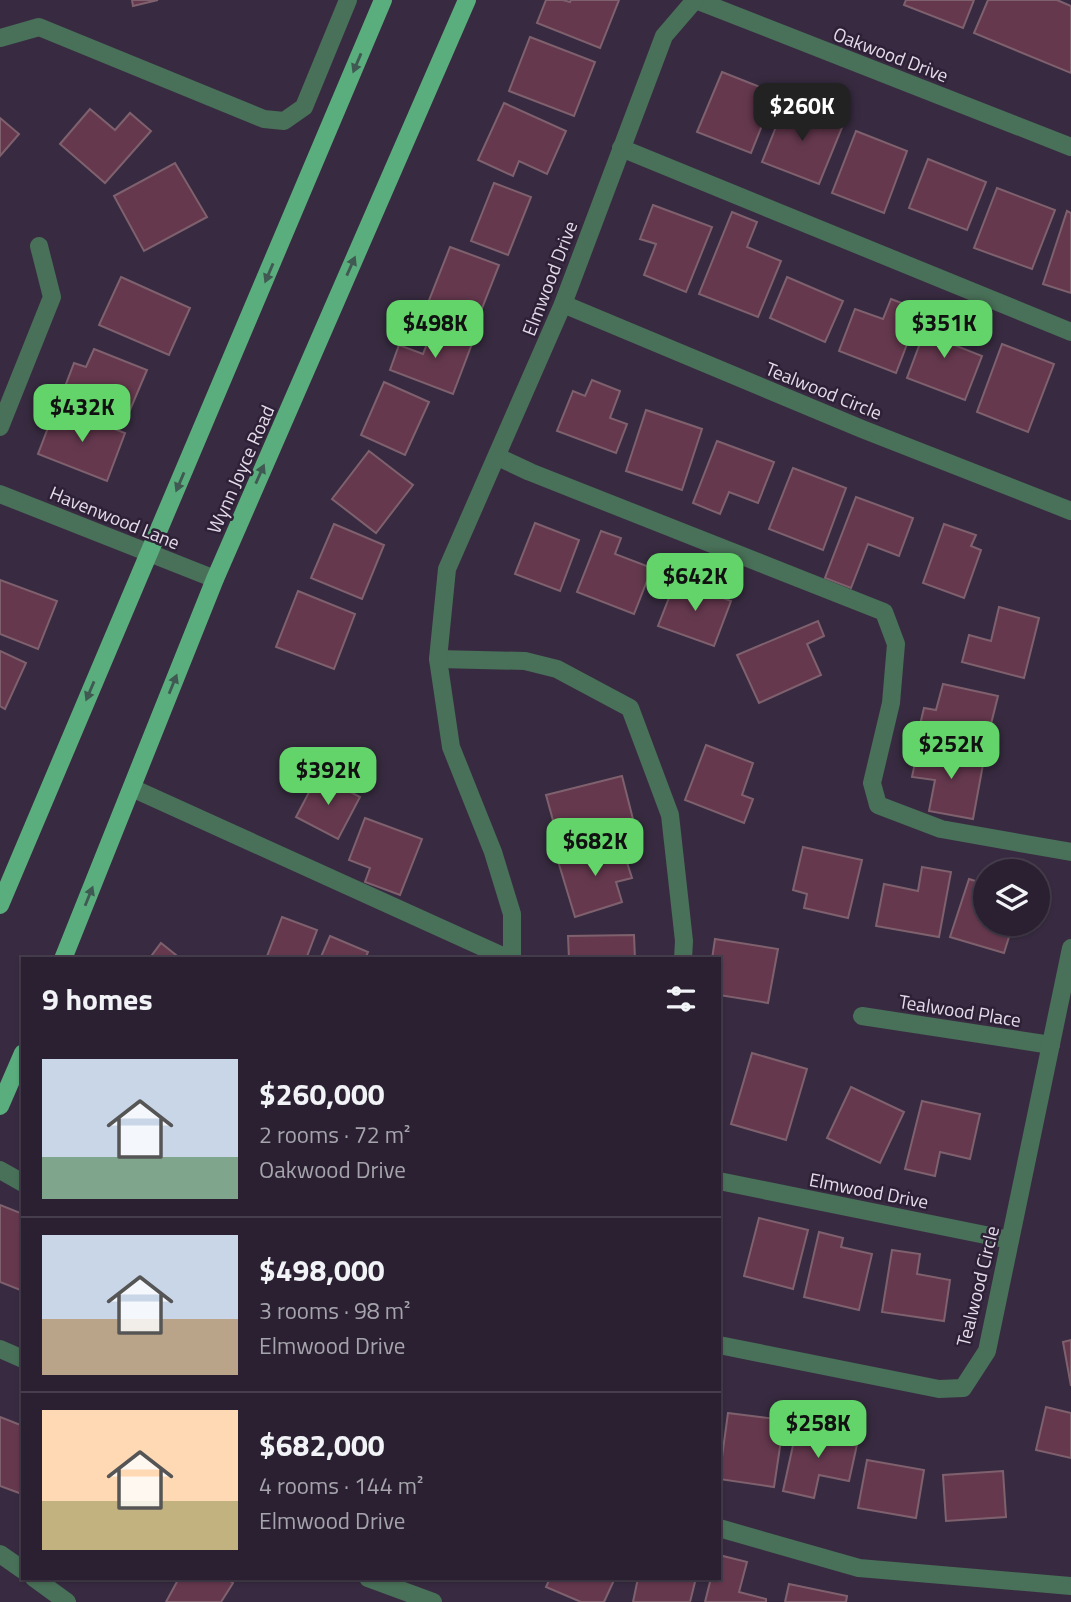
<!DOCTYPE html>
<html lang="en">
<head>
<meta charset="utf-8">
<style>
  :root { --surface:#2a2031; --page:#362d3d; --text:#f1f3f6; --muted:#a5a3ab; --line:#463e4d; --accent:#62d469 }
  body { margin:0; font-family:"Titillium Web",sans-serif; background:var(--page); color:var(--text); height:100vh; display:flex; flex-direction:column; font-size:26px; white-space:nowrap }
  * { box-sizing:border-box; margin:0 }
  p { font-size:23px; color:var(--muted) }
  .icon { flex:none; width:38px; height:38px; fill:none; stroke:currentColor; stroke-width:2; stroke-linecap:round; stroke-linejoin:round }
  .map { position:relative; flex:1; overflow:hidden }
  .details { position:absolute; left:21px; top:957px; width:700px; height:623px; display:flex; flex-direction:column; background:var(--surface); border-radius:0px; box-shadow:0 2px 5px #0004,0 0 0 2px var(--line) }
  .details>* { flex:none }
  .buttons { position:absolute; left:973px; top:859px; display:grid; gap:14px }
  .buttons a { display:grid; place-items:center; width:77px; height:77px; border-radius:50%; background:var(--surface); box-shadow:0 2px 5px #0004,0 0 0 2px var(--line); font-size:35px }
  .price { position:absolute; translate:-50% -60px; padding:0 16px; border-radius:14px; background:var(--accent); color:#111; font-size:23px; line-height:46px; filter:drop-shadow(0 2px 4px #0008) }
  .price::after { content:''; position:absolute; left:50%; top:42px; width:21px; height:16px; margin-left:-10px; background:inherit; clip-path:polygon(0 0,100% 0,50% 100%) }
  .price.on { background:#222; color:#fff }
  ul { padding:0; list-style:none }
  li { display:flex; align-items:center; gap:21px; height:175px; padding:0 21px }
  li+li { border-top:2px solid var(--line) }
  li span { display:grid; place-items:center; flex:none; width:196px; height:140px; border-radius:0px; color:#555 }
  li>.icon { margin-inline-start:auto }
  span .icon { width:84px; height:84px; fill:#fffc; stroke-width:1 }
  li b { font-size:30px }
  h2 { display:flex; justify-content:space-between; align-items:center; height:84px; padding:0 21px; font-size:30px }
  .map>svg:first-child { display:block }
</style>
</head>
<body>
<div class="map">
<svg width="1071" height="1602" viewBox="0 0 1071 1602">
  <rect width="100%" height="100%" fill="#382b41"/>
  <g fill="#65384e" stroke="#7f616e" stroke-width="2">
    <polygon points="132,0 158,0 133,6"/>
    <polygon points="546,0 563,0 570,2 571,0 619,0 600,48 537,23"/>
    <polygon points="906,0 974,0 963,28 904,5"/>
    <polygon points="988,0 1057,0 1071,6 1071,73 974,33"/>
    <polygon points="530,37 595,62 574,116 509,91"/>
    <polygon points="722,72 775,93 751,153 697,132"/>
    <polygon points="786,102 843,125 819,184 762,162"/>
    <polygon points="504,103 566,131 547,174 519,161 513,176 478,160"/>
    <polygon points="90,109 115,130 130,113 151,131 105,183 60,144"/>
    <polygon points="0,118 19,134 0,156"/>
    <polygon points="856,131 907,151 884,213 832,193"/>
    <polygon points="928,159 986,182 967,230 909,208"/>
    <polygon points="175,163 207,217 144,251 114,196"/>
    <polygon points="494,183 531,197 508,255 471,241"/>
    <polygon points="997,188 1055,210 1032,269 974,248"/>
    <polygon points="653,205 712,227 686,292 644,275 656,244 640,239"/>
    <polygon points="1067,211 1071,213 1071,293 1043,284"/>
    <polygon points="732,212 757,222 747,247 781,261 758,317 699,294"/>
    <polygon points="450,247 499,265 477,321 428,303"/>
    <polygon points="121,277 190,308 169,355 99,325"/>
    <polygon points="787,277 843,301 825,342 770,318"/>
    <polygon points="891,299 920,310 896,373 839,351 855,309 883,319"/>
    <polygon points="931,314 962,326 954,345 982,356 965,400 907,378"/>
    <polygon points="434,326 473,341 453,394 390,370 399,345 423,354"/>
    <polygon points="1002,344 1054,364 1028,432 977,412"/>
    <polygon points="94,349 147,370 127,417 63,392 74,363 86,367"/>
    <polygon points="592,380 620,391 610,418 627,424 616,453 557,431 573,391 585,396"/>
    <polygon points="384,382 429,402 405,455 361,435"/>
    <polygon points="56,407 125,433 107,481 38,454"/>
    <polygon points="646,410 702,429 682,490 626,471"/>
    <polygon points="717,441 774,462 758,503 729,492 720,514 693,503"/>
    <polygon points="369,451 413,485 376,533 332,499"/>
    <polygon points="793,468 846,488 823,550 769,529"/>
    <polygon points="856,497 913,518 899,556 868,544 851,588 825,578"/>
    <polygon points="535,523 579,540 560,591 515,574"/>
    <polygon points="334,524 384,545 362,599 311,578"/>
    <polygon points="944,524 976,535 971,546 981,550 964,598 923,583"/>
    <polygon points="601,531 621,538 615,554 652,568 634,614 577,592"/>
    <polygon points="0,580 57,601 38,649 0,634"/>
    <polygon points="676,580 731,601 714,646 658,626"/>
    <polygon points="298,591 355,614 334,669 276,647"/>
    <polygon points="999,607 1039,618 1024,678 962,662 969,635 991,641"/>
    <polygon points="818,621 824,636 807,644 821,675 759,703 737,655"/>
    <polygon points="0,651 26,663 5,709 0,706"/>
    <polygon points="943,684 998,696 985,748 918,733 924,708 936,710"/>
    <polygon points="706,745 753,763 742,795 753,799 744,823 685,800"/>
    <polygon points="918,748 984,759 973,819 929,811 935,780 912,777"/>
    <polygon points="318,775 360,797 338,839 296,817"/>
    <polygon points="622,776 634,823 559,842 546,795"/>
    <polygon points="365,818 422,839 400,895 365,882 370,868 349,860"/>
    <polygon points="620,841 632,878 616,882 622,902 575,917 558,861"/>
    <polygon points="803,847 862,860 848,918 804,908 807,894 793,890"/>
    <polygon points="922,867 951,872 939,937 876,926 884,884 918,891"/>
    <polygon points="969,879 985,884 985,924 1013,924 1004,953 950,937"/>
    <polygon points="282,917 317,930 306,959 266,959"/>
    <polygon points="634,935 635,959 569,959 568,936"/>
    <polygon points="330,936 368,952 365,959 320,959"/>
    <polygon points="715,939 778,949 768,1003 719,995 719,959 712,959"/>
    <polygon points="161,943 181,959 149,959"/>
    <polygon points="752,1053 807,1069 786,1140 731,1124"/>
    <polygon points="851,1087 904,1112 880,1163 827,1138"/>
    <polygon points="922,1101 980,1114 970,1159 940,1152 935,1176 905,1169"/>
    <polygon points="0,1205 23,1214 20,1228 23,1229 23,1291 0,1282"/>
    <polygon points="759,1218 808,1230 793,1289 744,1276"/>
    <polygon points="819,1232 843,1238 841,1247 872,1254 859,1310 804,1297"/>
    <polygon points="892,1250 920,1254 917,1274 950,1280 944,1321 882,1312"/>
    <polygon points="1071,1340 1071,1386 1063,1342"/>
    <polygon points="1046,1407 1071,1413 1071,1458 1036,1450"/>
    <polygon points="728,1413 784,1420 774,1487 719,1479"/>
    <polygon points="0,1417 23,1426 22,1494 0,1486"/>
    <polygon points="797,1427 858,1440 849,1481 819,1475 814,1498 783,1491"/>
    <polygon points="867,1460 924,1470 916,1518 858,1508"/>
    <polygon points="1003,1471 1006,1517 946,1521 943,1475"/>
    <polygon points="719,1555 747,1562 739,1592 766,1599 766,1602 705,1602 711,1578 719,1578"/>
    <polygon points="179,1578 226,1578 233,1583 221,1602 166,1602"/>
    <polygon points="550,1578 615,1578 604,1602 581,1602 546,1587"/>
    <polygon points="638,1578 696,1578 690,1602 633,1602"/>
    <polygon points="789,1584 847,1596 846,1602 785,1602"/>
  </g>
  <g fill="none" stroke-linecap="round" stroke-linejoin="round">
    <g stroke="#497058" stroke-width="18">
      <polyline points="696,0 1071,147"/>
      <polyline points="0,38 39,27 264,119 284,121 304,107 348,0"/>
      <polyline points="621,148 1071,332"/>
      <polyline points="563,304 862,429 1071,511"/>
      <polyline points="0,427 52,297 39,246"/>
      <polyline points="498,457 530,472 884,612 896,644 891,703 872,783 878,805 941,829 1071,852"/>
      <polyline points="0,494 215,579"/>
      <polyline points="438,659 525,661 557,669 630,708 670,815 684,941 683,959"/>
      <polyline points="132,788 509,959"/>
      <polyline points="512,959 512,914 493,852 451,747 438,659 447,569 563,304 664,36 695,0"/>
      <polyline points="862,1016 1051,1045"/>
      <polyline points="0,1170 23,1183"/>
      <polyline points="719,1181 1010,1240"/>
      <polyline points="719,1345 939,1389 963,1388 987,1351 1071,948"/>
      <polyline points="0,1349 23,1359"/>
      <polyline points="719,1528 859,1568 1071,1586"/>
      <polyline points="0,1554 23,1570"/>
      <polyline points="34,1578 67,1602"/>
      <polyline points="368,1578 433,1602"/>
    </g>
    <g stroke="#5aad7c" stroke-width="18">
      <polyline points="0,905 383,0"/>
      <polyline points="63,959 215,579 467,0"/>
      <polyline points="0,1106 23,1053"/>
    </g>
  </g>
  <defs><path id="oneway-solid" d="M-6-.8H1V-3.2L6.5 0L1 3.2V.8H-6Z" transform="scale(1.75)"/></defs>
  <g fill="#405953">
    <use href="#oneway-solid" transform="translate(357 63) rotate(113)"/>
    <use href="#oneway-solid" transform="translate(351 266) rotate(-66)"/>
    <use href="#oneway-solid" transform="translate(269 273) rotate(113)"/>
    <use href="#oneway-solid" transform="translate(260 474) rotate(-66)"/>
    <use href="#oneway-solid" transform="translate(180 482) rotate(113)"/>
    <use href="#oneway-solid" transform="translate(173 684) rotate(-68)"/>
    <use href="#oneway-solid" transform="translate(90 691) rotate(113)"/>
    <use href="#oneway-solid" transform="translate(89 896) rotate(-68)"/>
  </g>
  <g text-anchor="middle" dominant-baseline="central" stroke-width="5" stroke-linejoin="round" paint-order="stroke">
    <g font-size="19" fill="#e3dbe9" stroke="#2e2137">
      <text transform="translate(891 54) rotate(21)">Oakwood Drive</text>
      <text transform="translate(549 278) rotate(-69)">Elmwood Drive</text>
      <text transform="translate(824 390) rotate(22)">Tealwood Circle</text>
      <text transform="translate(240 469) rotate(-66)">Wynn Joyce Road</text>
      <text transform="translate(115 517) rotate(22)">Havenwood Lane</text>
      <text transform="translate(960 1010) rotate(9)">Tealwood Place</text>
      <text transform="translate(869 1190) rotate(11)">Elmwood Drive</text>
      <text transform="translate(977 1286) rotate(-76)">Tealwood Circle</text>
    </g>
  </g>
</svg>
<div class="buttons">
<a><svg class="icon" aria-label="layers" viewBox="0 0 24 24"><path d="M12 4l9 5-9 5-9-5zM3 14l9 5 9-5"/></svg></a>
</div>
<b class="price on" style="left:802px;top:143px">$260K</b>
<b class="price" style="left:435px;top:360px">$498K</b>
<b class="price" style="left:944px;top:360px">$351K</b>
<b class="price" style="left:82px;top:444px">$432K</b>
<b class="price" style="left:695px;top:613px">$642K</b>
<b class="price" style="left:951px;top:781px">$252K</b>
<b class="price" style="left:328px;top:807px">$392K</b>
<b class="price" style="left:595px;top:878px">$682K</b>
<b class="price" style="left:818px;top:1460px">$258K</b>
<section class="details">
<h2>9 homes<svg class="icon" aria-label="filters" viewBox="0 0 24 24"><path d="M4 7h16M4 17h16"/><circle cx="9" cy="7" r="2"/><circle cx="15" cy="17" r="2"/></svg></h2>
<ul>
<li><span style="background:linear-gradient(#c9d6e8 70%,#7fa58c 0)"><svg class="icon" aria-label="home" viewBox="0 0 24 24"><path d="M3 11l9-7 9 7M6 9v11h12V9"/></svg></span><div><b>$260,000</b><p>2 rooms · 72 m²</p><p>Oakwood Drive</p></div></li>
<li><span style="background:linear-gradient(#c9d6e8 60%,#b9a48a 0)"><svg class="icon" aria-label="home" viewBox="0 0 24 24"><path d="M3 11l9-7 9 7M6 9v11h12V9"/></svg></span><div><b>$498,000</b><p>3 rooms · 98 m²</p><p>Elmwood Drive</p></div></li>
<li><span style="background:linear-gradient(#ffd9b3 65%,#c2b280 0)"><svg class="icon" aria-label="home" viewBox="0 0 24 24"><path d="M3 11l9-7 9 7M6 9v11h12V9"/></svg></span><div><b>$682,000</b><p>4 rooms · 144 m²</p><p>Elmwood Drive</p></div></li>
</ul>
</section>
</div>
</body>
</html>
